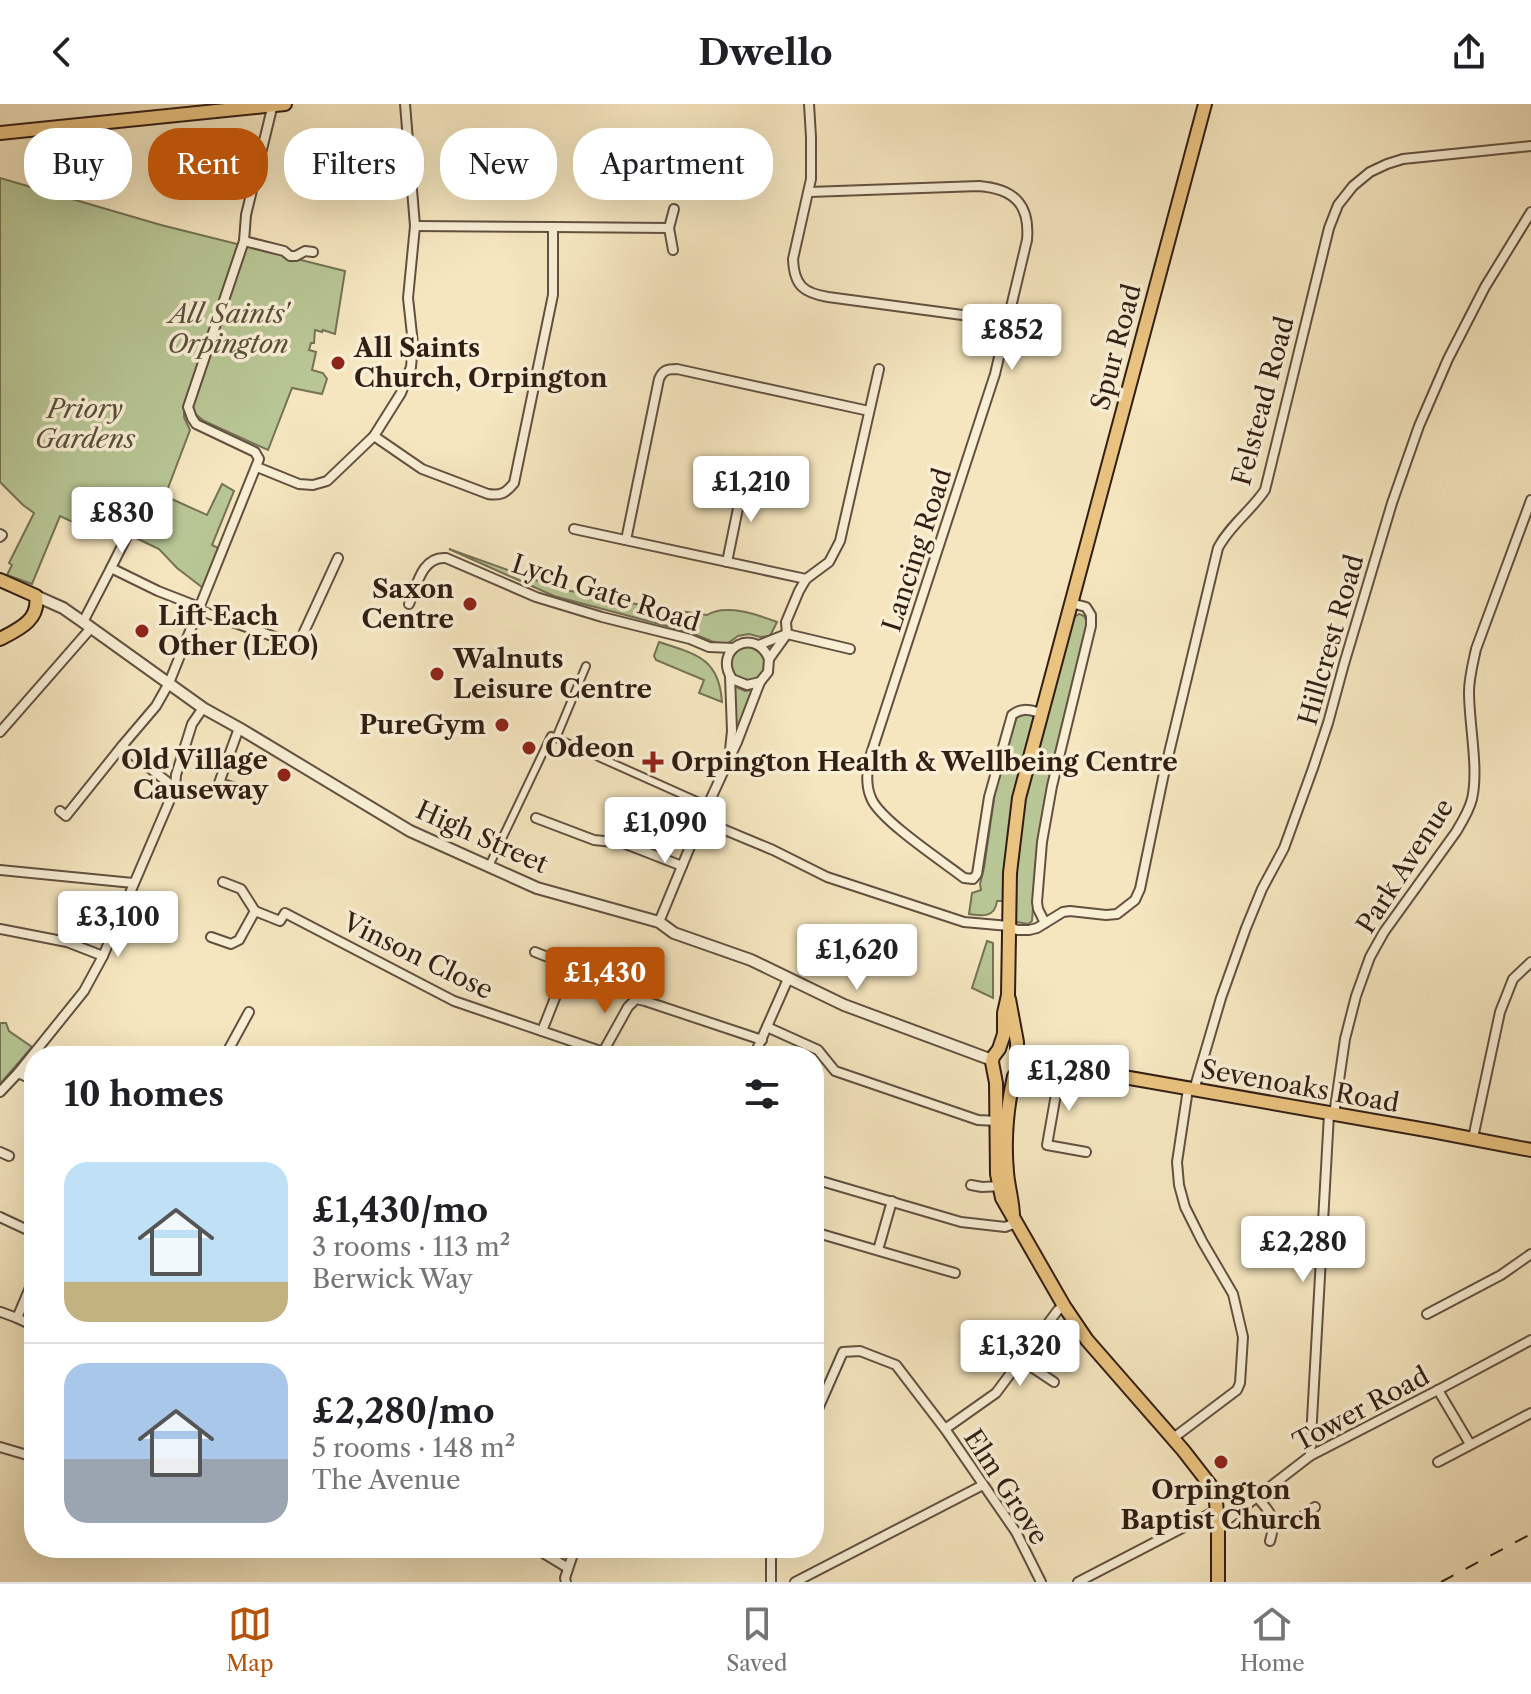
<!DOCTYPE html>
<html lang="en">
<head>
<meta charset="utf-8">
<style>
  :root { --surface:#fff; --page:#f2f2f2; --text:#202124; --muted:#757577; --line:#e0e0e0; --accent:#b45309 }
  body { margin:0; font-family:"Libre Caslon Text",serif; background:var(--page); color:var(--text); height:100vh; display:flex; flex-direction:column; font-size:30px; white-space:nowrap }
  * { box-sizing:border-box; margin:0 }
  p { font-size:26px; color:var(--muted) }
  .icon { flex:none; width:44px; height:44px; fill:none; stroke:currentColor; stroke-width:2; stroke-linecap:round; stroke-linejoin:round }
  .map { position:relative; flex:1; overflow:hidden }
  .drawer { position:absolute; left:24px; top:942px; width:800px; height:512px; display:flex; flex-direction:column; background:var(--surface); border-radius:32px; box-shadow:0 8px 32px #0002 }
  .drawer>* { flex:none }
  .hud { position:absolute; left:24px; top:24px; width:800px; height:72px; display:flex; gap:16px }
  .price { position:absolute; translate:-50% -68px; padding:0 18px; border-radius:8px; background:#fff; color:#222; font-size:26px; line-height:52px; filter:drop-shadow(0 2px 4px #0008) }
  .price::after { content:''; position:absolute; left:50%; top:48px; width:24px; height:18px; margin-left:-12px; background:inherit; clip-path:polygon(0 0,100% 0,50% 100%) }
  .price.current { background:var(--accent); color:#fff }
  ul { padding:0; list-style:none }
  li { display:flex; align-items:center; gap:24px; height:200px; padding:0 40px }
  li+li { border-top:2px solid var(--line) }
  li span { display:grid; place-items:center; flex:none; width:224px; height:160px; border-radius:24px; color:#555 }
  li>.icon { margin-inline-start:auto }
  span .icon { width:96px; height:96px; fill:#fffc; stroke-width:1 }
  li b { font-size:34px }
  h2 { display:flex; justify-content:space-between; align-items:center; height:96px; padding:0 40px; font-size:34px }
  .pill { padding:0 28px; border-radius:32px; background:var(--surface); box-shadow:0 8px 32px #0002; font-size:28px; line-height:72px }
  .pill.current { background:var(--accent); color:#fff }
  header { display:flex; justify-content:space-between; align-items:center; height:104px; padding:0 40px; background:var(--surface); font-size:36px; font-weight:700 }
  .menu { display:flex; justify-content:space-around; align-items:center; height:112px; border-top:2px solid var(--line); background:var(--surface); font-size:22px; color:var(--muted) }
  .menu a { display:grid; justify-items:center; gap:4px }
  .menu .current { color:var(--accent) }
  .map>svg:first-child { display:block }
</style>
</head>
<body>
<header><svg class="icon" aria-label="back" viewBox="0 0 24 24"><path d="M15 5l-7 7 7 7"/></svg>Dwello<svg class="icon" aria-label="share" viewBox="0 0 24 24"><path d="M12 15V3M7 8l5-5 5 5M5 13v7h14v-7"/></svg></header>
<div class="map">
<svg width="1531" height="1478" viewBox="0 0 1531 1478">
  <rect width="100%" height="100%" fill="#f5e6bf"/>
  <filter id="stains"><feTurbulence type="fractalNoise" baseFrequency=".0025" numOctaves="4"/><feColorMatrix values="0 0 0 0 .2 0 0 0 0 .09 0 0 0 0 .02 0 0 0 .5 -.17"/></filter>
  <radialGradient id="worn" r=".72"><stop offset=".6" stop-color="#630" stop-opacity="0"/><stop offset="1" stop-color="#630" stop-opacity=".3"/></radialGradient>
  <g fill="#b8c695" stroke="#757255" stroke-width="2">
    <path d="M 0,74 L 161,121 L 345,167 L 335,230 L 323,226 L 322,228 L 315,226 L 314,239 L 311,239 L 309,246 L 316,248 L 312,266 L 323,269 L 327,275 L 322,290 L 292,284 L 268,346 L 204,317 L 184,301 L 184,313 L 190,326 L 165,392 L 207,411 L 222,380 L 234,387 L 212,441 L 220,445 L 203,484 L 177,464 L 159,445 L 134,433 C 133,415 133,407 116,398 L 88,425 L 60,412 L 32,480 L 7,471 L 12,461 L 9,459 L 34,409 L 23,401 L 0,378 Z"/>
    <path d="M 449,445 L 561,485 L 646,502 L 707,511 C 726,499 758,511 777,518 L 770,532 L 760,533 L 749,530 L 738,532 L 728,539 L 721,541 L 689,528 L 554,492 Z"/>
    <polygon points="1079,510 1084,512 1087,518 1044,699 1033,804 1032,817 1028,820 1017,818 1013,814 1018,737 1025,696 1071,515"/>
    <path d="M 659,538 C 696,550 719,554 722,598 L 699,589 L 704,576 L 656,556 L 654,552 Z"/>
    <circle cx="748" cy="560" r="17"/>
    <polygon points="732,581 745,587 754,586 736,632"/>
    <path d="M 1025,609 L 1034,612 L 1015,691 L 1009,730 L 1003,797 L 997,797 C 995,814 982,812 969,810 L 972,789 L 981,786 L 980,780 L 984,764 L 995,688 L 1016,615 L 1020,610 Z"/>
    <polygon points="987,837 993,839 993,894 972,884"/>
    <polygon points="0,919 6,919 9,927 32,943 0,980"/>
  </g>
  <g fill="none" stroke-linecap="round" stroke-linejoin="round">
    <defs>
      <g id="pedestrian">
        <polyline points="556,634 708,702"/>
        <polyline points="489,762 551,632 556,634 586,562"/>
      </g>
      <g id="minor">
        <path d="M 809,0 L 811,33 L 811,75 L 793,155 C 794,182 804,189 828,193 L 1007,217"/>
        <path d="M 809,88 L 979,82 C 1015,85 1030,101 1027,136 L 995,270 L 868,659 C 867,672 866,684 872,696 C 883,718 942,757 964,774 L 973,775 L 977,770 L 989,693 L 1012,611 C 1022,603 1029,606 1041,609"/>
        <polyline points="553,123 669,124 674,105"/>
        <polyline points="669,124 673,146"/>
        <polyline points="244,137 284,147 290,152 296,152 305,147 313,148"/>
        <path d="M 374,332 L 422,365 L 488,390 C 501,392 506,389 514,379 L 553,191 L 553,123 L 415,122"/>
        <polyline points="257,363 299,380 313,381 327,377 374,332 401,289 411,263 413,240 408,194 415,122 405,0"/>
        <polyline points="574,425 806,475"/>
        <polyline points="0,430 2,431 0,433"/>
        <path d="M 626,436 L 659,275 C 663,266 667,265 677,265 L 869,307"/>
        <polyline points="727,458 744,375"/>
        <polyline points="111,464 130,426"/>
        <path d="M 409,500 C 417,481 422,452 446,454 L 536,493 L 602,513 L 690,535 L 709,543 L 733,544"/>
        <polyline points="198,506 298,541 338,454"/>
        <polyline points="83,518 111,464 158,487 199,503"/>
        <polyline points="787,530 850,545"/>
        <polyline points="759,541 784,531"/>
        <polyline points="730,572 732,627 730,646"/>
        <path d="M 760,578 L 747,581 L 732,575 C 712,544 756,522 769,555"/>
        <polyline points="239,624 219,679 256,690"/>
        <polyline points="0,628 91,524"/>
        <polyline points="175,684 122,642 156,602 169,579 259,355 255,348 196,320 192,314 188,303 244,137 246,111 273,0"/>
        <polyline points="60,707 66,712 122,642"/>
        <polyline points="536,714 594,736 623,739 682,762"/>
        <path d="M 701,716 L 773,746 L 827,773 L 964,818 L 1009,822 L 1017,826 L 1029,826 L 1037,824 L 1063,808 L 1070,807 L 1106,811 L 1117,810 L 1135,796 L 1140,785 L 1163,674 L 1218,444 C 1230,421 1251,407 1265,386 L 1329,124 L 1338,101 L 1353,82 L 1370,68 L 1387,60 L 1403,55 L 1531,42"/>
        <polyline points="0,766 133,779"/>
        <polyline points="223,778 241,785 255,807 280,817 285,809 454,897 615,952"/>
        <polyline points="659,818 701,716 737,638 760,578 768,568 769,555 787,530 786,518 799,487 806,475 829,458 840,437 879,265"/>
        <polyline points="1045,819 1038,805 1037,798 1042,738 1052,682 1091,522 1091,511 1086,503 1071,499"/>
        <polyline points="0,825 67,838 103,852"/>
        <polyline points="211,833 231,840 239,836 255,807"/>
        <polyline points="535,848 568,861 542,927"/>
        <polyline points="767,923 818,946 835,967 978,1016 997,1017"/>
        <polyline points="603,948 628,903 636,895 645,897 762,936"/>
        <polyline points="225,952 249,908"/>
        <polyline points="754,952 788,875"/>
        <polyline points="1061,962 1047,1041 1086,1048"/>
        <polyline points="18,969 34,976"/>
        <polyline points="1194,986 1221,894 1246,824 1262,785 1284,744 1313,664 1328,619 1344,560 1392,399 1419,322 1448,255 1485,183 1531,108"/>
        <polyline points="0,988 18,969 84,887 103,852 175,684 176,671 192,620 203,604"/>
        <path d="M 1334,1011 L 1345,935 L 1356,892 L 1370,853 L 1384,828 L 1456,728 C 1462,718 1469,707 1472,695 C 1479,665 1469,620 1469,588 C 1469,574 1473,559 1476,545 L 1531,396"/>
        <polyline points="1473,1034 1500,908 1513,875 1531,858"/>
        <polyline points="0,1048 9,1052"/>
        <polyline points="814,1075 961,1118 1005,1123 1016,1119"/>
        <polyline points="971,1081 982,1083 1002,1082"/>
        <polyline points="0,1113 34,1129"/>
        <polyline points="814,1128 955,1169"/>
        <polyline points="878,1146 892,1097"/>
        <polyline points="1,1208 17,1214 34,1174"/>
        <polyline points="1427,1210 1501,1171 1531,1150"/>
        <polyline points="17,1214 34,1222"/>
        <polyline points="1021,1256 1054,1278"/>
        <polyline points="1438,1286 1470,1340"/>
        <polyline points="814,1314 843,1248 860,1247 896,1261 945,1325 1016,1428 1041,1478"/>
        <polyline points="945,1325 996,1289 1058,1206 1064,1202"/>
        <polyline points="1172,1335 1237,1286 1240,1279 1243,1233 1233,1190 1202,1137 1185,1103 1179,1081 1177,1058 1188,985"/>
        <polyline points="0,1343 34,1353"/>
        <polyline points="1310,1352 1329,1010"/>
        <polyline points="1438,1358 1531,1309"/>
        <path d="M 1257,1393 C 1272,1411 1277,1413 1270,1437"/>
        <polyline points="1275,1420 1295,1418 1315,1403"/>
        <polyline points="1218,1421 1227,1416 1310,1352 1438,1286 1531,1236"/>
        <polyline points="535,1444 568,1464"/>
        <polyline points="566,1478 565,1474 575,1444"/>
        <polyline points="771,1478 771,1444"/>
        <polyline points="795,1478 983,1381"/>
        <polyline points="1078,1478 1217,1406"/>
      </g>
      <polyline id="tertiary" points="36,492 63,504 83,518 203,604 239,624 410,727 537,784 659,818 674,829 751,856 844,901 992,956"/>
      <g id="primary">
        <polyline points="1205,0 1019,694 1010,769 1008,891 1004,909 1004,930 999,945 993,953 992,958 996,979 997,1070 1002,1094 1064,1202 1087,1236 1183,1346 1211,1382 1216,1398 1218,1421 1218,1478"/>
        <polyline points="0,29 285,0"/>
        <path d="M 0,476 L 36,492 C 40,516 19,525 0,535"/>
        <polyline points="1009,895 1017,938 1017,947"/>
        <polyline points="1020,950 1061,962 1432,1027 1531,1046"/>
        <polyline points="1018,968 1035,964 1054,963"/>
        <path d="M 1013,1113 C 1013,1097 1008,1083 1007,1068 C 1004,1035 1007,1003 1014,972"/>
      </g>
    </defs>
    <use href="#pedestrian" stroke="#635040" stroke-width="10"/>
    <use href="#minor" stroke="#635040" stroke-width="12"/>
    <use href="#tertiary" stroke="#635040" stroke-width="14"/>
    <use href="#primary" stroke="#321e15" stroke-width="16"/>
    <use href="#pedestrian" stroke="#f8efd5" stroke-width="6"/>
    <use href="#minor" stroke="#f8efd5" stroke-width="8"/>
    <use href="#tertiary" stroke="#f8efd5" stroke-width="10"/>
    <use href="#primary" stroke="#eac380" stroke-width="12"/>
    <polyline stroke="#321e15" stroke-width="2" stroke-dasharray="14 14" stroke-linecap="butt" points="1441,1478 1531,1430"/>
  </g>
  <g fill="#8f2418" stroke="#f8efd5" stroke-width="3">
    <circle cx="338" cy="259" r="8"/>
    <circle cx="470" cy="500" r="8"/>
    <circle cx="142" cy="527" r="8"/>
    <circle cx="437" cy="570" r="8"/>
    <circle cx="502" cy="621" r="8"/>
    <circle cx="529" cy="644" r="8"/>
    <path d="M649 646h8v8h8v8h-8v8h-8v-8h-8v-8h8z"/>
    <circle cx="284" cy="671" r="8"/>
    <circle cx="1221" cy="1358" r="8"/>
  </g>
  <g text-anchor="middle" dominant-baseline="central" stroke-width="7" stroke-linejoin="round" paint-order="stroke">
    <g font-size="26" font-style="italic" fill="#5a503b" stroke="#f8efd5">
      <text x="228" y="210">All Saints'<tspan x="228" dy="30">Orpington</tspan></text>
      <text x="85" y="305">Priory<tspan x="85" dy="30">Gardens</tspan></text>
    </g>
    <g font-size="26" fill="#321e15" stroke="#f8efd5">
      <text transform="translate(1116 243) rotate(-75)">Spur Road</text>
      <text transform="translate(1263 297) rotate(-75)">Felstead Road</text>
      <text transform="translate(917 446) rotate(-72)">Lancing Road</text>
      <text transform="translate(606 489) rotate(18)">Lych Gate Road</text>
      <text transform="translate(1331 536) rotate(-74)">Hillcrest Road</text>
      <text transform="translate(482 733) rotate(24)">High Street</text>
      <text transform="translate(1405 762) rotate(-57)">Park Avenue</text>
      <text transform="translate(418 852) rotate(26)">Vinson Close</text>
      <text transform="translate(1300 982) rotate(10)">Sevenoaks Road</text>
      <text transform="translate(1361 1305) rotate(-28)">Tower Road</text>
      <text transform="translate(1006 1383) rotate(57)">Elm Grove</text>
    </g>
    <g font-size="26" font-weight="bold" fill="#321e15" stroke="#f8efd5" text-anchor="start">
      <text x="354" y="244">All Saints<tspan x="354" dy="30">Church, Orpington</tspan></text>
      <text x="454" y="485" text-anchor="end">Saxon<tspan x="454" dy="30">Centre</tspan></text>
      <text x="158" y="512">Lift Each<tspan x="158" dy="30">Other (LEO)</tspan></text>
      <text x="453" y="555">Walnuts<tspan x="453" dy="30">Leisure Centre</tspan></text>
      <text x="486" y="621" text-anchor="end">PureGym</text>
      <text x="545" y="644">Odeon</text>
      <text x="268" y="656" text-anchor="end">Old Village<tspan x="268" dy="30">Causeway</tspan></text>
      <text x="671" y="658">Orpington Health &amp; Wellbeing Centre</text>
      <text x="1221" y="1386" text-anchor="middle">Orpington<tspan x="1221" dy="30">Baptist Church</tspan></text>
    </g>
  </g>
  <rect width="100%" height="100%" filter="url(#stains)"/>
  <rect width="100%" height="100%" fill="url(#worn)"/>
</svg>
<b class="price" style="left:1012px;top:268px">£852</b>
<b class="price" style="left:751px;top:420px">£1,210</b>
<b class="price" style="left:122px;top:451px">£830</b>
<b class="price" style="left:665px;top:761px">£1,090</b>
<b class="price" style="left:118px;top:855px">£3,100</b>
<b class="price" style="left:857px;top:888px">£1,620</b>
<b class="price current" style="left:605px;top:911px">£1,430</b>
<b class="price" style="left:1069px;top:1009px">£1,280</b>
<b class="price" style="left:1303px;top:1180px">£2,280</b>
<b class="price" style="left:1020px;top:1284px">£1,320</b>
<div class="hud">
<a class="pill">Buy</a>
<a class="pill current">Rent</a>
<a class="pill">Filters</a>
<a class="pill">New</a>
<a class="pill">Apartment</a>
</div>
<section class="drawer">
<h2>10 homes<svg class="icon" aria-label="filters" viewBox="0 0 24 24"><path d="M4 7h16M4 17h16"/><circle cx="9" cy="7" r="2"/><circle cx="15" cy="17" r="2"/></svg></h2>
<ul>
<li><span style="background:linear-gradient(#bfe0f5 75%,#c2b280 0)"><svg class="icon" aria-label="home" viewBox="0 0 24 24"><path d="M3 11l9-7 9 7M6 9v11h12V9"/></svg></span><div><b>£1,430/mo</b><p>3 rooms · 113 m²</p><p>Berwick Way</p></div></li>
<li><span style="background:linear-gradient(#a9c7e8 60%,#9aa5b1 0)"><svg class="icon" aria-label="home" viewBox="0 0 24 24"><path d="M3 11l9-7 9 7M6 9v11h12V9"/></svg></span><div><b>£2,280/mo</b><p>5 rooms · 148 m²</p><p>The Avenue</p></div></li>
</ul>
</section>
</div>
<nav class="menu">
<a class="current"><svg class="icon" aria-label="map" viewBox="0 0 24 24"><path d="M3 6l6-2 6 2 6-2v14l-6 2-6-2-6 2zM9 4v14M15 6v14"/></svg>Map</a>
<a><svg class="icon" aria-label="saved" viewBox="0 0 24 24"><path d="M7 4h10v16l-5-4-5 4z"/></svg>Saved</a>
<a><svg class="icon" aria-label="home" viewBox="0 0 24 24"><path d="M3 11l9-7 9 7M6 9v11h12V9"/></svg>Home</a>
</nav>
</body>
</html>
